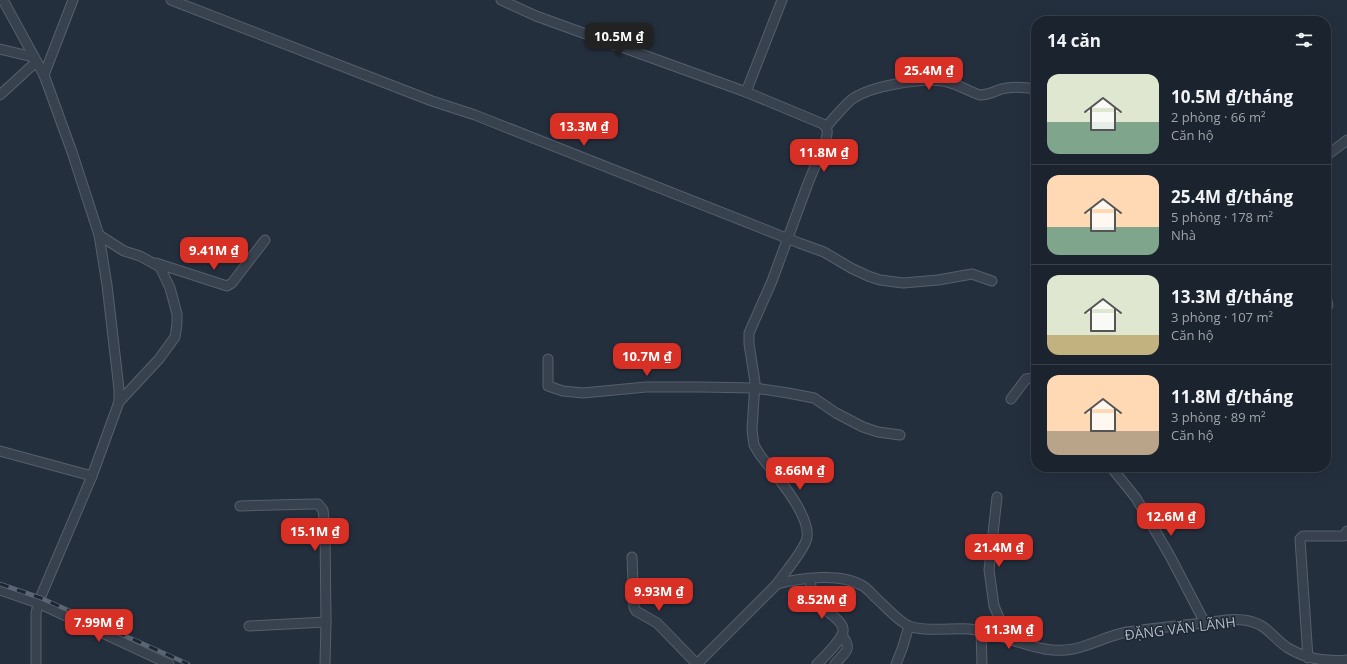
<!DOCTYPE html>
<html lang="vi">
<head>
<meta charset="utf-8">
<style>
  :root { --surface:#1b232e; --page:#242b36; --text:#f1f3f6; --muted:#a0a4aa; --line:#39404a; --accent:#d93025 }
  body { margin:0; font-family:"Open Sans",sans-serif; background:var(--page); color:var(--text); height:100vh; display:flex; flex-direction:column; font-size:15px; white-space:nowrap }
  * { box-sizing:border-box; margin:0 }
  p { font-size:13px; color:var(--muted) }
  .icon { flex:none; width:22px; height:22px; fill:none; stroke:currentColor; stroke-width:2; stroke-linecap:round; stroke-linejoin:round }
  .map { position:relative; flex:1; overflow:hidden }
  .drawer { position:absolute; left:1031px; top:16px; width:300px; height:456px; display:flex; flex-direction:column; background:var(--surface); border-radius:16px; box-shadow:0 4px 16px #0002,0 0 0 1px var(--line) }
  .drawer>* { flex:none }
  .price { position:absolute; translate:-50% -34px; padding:0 9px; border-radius:8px; background:var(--accent); color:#fff; font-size:13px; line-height:26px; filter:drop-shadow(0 1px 2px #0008) }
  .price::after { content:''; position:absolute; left:50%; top:24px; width:12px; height:9px; margin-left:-6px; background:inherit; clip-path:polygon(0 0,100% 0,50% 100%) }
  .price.selected { background:#222; color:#fff }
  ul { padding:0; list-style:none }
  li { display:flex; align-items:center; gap:12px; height:100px; padding:0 16px }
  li+li { border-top:1px solid var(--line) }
  li span { display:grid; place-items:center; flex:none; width:112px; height:80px; border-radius:12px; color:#555 }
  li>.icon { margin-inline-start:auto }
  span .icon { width:48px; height:48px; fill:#fffc; stroke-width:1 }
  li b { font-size:17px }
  h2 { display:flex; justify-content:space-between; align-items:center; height:48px; padding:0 16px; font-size:17px }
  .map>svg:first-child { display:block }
</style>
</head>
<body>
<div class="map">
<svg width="1347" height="664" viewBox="0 0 1347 664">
  <rect width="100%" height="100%" fill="#242f3e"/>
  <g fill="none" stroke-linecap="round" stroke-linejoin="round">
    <defs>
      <g id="minor">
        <polyline points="3,0 44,75 72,152 99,235 107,285 119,389 119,402 92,476 38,603 36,614 36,664"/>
        <polyline points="171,0 432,101 475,115 799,243 824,252 851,268 868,276 880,280 903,283 938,280 972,274 992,281"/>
        <polyline points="501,0 536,16 746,92"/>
        <polyline points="0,49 33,57"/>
        <polyline points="44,75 73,0"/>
        <polyline points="0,95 36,62"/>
        <path d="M 826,127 C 834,118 842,108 851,100 C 869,86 920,78 943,81 C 956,83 968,91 980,95 C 988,95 994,92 1001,89 C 1013,86 1024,87 1036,89"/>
        <polyline points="1326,156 1347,140"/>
        <polyline points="99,235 124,251 140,256 160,267 170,288 177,314 177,324 175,337 159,359 119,402"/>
        <polyline points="156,263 227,286 232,283 265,240"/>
        <polyline points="1326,297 1328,305 1326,310"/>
        <polyline points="548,359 548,386 563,391 583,393 646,387 700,387 755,388 788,393 814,398 836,413 863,427 878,432 900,435"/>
        <polyline points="1011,399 1026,379 1032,378 1036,381"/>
        <polyline points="0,451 92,476"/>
        <polyline points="1111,467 1136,498 1170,556 1205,623"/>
        <polyline points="997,497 989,570 994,606 1001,622 1003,636"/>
        <polyline points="240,506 314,504 318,504 323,510 325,529 326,622 325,664"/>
        <polyline points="632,557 634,607 636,611 657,623 697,664"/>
        <path d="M 810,579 C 811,586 811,593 815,600 C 821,610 849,621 842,635 C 836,646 825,656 817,664"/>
        <path d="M 777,584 C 785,572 801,554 806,541 C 815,519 773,472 760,455 L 754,445 L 752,430 L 755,382 L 749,344 L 749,333 L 772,281 L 807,186 L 826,139 C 828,132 828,129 823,124 L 746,92 L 782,0"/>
        <polyline points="0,590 38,603 169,664"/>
        <polyline points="249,626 326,622"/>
        <polyline points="981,630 982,664"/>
        <polyline points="1308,658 1300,539 1303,536 1344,536 1347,531"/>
        <path d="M 697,664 L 777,584 C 800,578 841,572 863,586 C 868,589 872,594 876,598 C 885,606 898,621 909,626 C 924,632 952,628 969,629 C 995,631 1019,645 1045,649 C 1080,655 1096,638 1127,632 C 1160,627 1193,625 1226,620 C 1237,619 1249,619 1260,625 C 1270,630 1278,642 1288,648 C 1306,659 1326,662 1347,660"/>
        <path d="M 835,664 C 845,652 853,650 842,635"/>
        <polyline points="896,664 902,649 909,626"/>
      </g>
    </defs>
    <use href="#minor" stroke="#565f6c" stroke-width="11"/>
    <use href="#minor" stroke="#38414e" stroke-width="9"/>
    <defs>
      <polyline id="rail" points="0,584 41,598 188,664"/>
    </defs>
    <use href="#rail" stroke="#5a6575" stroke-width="4.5"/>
    <use href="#rail" stroke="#1d2633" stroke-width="3" stroke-dasharray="9" stroke-linecap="butt"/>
  </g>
  <g text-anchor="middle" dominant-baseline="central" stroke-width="3" stroke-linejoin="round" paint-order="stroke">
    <g font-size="14" fill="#b4bcc9" stroke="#1d2633">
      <text transform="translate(1180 628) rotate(-7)">ĐẶNG VĂN LÃNH</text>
    </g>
  </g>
</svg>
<b class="price selected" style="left:619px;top:57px">10.5M ₫</b>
<b class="price" style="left:929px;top:91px">25.4M ₫</b>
<b class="price" style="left:584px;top:147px">13.3M ₫</b>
<b class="price" style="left:824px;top:173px">11.8M ₫</b>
<b class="price" style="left:214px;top:271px">9.41M ₫</b>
<b class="price" style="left:647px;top:377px">10.7M ₫</b>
<b class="price" style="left:800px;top:491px">8.66M ₫</b>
<b class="price" style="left:1171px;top:537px">12.6M ₫</b>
<b class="price" style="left:315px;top:552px">15.1M ₫</b>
<b class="price" style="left:999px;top:568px">21.4M ₫</b>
<b class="price" style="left:659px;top:612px">9.93M ₫</b>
<b class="price" style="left:822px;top:620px">8.52M ₫</b>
<b class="price" style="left:99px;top:643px">7.99M ₫</b>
<b class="price" style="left:1009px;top:650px">11.3M ₫</b>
<section class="drawer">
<h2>14 căn<svg class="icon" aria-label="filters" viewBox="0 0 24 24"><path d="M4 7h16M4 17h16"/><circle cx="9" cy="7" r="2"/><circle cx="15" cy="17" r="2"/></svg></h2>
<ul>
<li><span style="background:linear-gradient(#dfe7d0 60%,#7fa58c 0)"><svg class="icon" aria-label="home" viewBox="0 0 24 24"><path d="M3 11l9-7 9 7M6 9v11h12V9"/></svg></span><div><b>10.5M ₫/tháng</b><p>2 phòng · 66 m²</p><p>Căn hộ</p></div></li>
<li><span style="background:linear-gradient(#ffd9b3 65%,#7fa58c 0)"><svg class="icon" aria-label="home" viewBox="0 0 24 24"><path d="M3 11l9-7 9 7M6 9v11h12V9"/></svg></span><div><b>25.4M ₫/tháng</b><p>5 phòng · 178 m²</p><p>Nhà</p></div></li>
<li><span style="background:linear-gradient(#dfe7d0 75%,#c2b280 0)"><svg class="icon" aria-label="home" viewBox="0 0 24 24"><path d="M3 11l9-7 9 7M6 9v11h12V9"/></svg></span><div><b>13.3M ₫/tháng</b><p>3 phòng · 107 m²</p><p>Căn hộ</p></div></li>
<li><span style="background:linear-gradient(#ffd9b3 70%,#b9a48a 0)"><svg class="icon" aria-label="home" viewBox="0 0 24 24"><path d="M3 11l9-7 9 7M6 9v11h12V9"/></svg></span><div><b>11.8M ₫/tháng</b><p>3 phòng · 89 m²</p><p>Căn hộ</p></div></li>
</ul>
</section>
</div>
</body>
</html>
